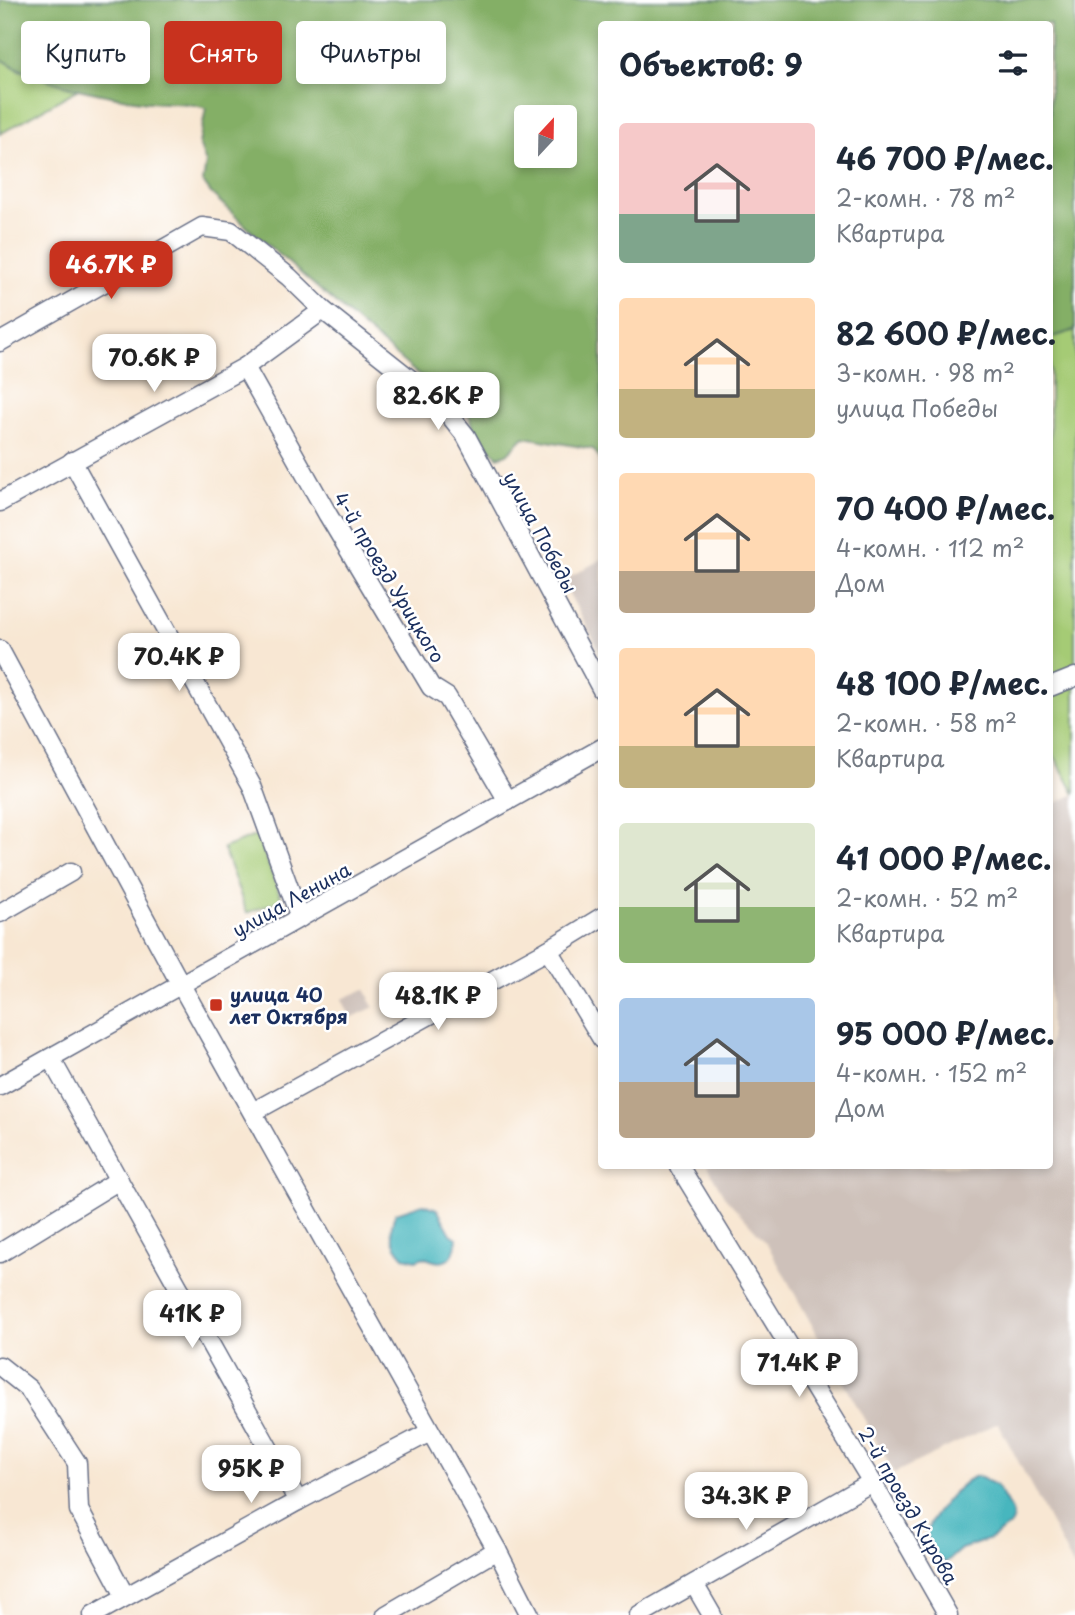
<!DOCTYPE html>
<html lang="ru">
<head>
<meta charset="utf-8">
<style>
  :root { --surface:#fff; --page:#f2f2f3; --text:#1f2937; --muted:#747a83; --accent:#c8321e }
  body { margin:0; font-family:"Playpen Sans",sans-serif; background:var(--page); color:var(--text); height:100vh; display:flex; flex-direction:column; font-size:26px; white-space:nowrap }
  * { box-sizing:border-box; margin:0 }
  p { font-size:23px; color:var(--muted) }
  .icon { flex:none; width:38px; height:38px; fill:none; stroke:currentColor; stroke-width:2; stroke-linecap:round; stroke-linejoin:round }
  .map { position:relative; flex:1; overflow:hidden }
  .drawer { position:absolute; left:598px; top:21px; width:455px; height:1148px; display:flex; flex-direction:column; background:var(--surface); border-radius:7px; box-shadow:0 4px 10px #0003 }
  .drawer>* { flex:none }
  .top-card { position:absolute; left:21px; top:21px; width:472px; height:63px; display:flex; gap:14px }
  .needle { width:46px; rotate:22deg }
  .buttons { position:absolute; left:514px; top:105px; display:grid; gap:14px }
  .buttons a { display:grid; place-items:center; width:63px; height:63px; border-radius:7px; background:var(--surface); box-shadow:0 4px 10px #0003; font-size:35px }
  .price { position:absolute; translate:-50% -60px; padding:0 16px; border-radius:14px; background:#fff; color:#222; font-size:23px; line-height:46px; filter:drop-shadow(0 2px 4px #0008) }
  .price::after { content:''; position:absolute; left:50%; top:42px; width:21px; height:16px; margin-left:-10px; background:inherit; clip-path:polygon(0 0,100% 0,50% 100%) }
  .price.active { background:var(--accent); color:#fff }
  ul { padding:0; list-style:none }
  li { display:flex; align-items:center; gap:21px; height:175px; padding:0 21px }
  li span { display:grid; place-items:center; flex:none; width:196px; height:140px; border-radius:7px; color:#555 }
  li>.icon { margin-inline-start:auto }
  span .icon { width:84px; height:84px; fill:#fffc; stroke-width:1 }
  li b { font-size:30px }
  h2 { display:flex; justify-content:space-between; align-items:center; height:84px; padding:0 21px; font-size:30px }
  .chip { padding:0 24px; border-radius:7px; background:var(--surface); box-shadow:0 4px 10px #0003; font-size:24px; line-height:63px }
  .chip.active { background:var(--accent); color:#fff }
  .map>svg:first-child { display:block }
</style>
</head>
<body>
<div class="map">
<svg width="1075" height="1615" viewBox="0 0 1075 1615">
  <rect width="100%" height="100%" fill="#fff"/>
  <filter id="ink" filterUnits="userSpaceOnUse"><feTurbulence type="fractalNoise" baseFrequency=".0143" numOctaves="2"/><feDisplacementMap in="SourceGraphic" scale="14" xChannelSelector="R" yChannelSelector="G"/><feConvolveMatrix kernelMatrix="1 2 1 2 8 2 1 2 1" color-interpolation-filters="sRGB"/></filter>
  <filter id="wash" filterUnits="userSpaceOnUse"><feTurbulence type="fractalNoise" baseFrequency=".00686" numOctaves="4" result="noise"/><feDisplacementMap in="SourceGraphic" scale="28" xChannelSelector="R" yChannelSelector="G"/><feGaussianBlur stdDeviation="1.57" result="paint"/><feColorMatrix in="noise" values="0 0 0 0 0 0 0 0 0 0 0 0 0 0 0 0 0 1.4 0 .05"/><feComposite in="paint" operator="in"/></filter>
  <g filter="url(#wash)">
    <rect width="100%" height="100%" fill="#f8e7d3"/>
    <g fill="#cec1ba">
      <polygon points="602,559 602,654 562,581"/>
      <polygon points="1075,794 1075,1569 998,1423 894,1473 766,1242 724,1196 707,1166 1050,1166 1050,806"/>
      <polygon points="365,989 374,1007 351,1018 342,999"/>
    </g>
    <g fill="#a5cb75" stroke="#607d6a" stroke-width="2">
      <polygon points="0,58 19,70 80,88 0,134"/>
      <polygon points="1075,330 1075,794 1050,748 1050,338"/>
      <polygon points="257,835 282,900 247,913 223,848"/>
    </g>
    <path fill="#84af66" stroke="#506f62" stroke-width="2" fill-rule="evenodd" d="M 0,0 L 1075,0 L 1075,330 L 1050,338 L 1050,24 L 602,24 L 602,478 L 600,458 L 593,449 L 524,437 L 507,454 L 498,457 L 475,430 L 466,407 L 458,396 L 415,372 L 247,227 L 211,193 L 203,182 L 206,163 L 199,144 L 206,108 C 180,100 166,105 141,101 C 94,94 40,83 0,58 ZM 527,117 L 565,117 L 565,156 L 527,156 Z"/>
    <g fill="#46b6be" stroke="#30728e" stroke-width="2">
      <path d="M 423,1204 L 437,1209 L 451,1234 L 457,1238 C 455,1261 444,1267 424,1257 L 416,1260 L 404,1257 C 391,1244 388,1229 396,1213 Z"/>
      <path d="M 977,1476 L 996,1485 L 1012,1511 L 1013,1519 L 1010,1526 L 990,1539 L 961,1549 L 945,1563 C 938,1557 926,1546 927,1535 C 927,1519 962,1479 977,1476 Z"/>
    </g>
  </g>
  <g filter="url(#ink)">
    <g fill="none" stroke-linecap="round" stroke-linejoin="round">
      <defs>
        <g id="street">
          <polyline points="0,342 202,227 231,231 289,277 323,310 439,402 466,436 602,690"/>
          <polyline points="245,367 328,515 431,687 447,697 508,801"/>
          <polyline points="72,461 252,786 300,918"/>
          <polyline points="0,502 245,367 323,310"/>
          <polyline points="0,650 181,985 497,1550 530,1615"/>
          <polyline points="1050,687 1075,677"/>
          <polyline points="0,913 71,872"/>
          <polyline points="548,950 602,1039"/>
          <polyline points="51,1059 298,1501"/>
          <polyline points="0,1086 602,748"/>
          <polyline points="253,1112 548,950 602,917"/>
          <polyline points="679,1166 872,1482 948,1615"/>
          <polyline points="0,1253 119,1180"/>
          <polyline points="0,1366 29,1389 77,1463 79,1510 125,1596"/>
          <polyline points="694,1584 712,1615"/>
          <polyline points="93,1615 298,1501 430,1432"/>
          <polyline points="386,1615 497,1550"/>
          <polyline points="639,1615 872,1482"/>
        </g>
      </defs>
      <use href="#street" stroke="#686f87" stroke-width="21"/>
      <use href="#street" stroke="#fff" stroke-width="18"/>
    </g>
  </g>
  <rect fill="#c8321e" stroke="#fff" stroke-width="2.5" x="209" y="998" width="14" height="14" rx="3.5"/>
  <g text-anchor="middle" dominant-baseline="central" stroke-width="5" stroke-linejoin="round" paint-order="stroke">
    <g font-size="19" fill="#1b2f5e" stroke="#fff">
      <text transform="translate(541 532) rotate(62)">улица Победы</text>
      <text transform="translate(390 577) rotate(59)">4-й проезд Урицкого</text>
      <text transform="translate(291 899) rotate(-29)">улица Ленина</text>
      <text transform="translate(909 1505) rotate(60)">2-й проезд Кирова</text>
    </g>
    <g font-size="19" font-weight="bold" fill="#1b2f5e" stroke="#fff" text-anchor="start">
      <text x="230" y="994">улица 40<tspan x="230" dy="22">лет Октября</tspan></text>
    </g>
  </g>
</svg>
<div class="buttons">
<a><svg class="needle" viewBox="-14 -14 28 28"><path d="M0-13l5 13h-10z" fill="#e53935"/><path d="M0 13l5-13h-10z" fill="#747a83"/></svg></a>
</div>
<b class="price active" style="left:111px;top:301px">46.7K ₽</b>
<b class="price" style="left:154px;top:394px">70.6K ₽</b>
<b class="price" style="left:438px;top:432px">82.6K ₽</b>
<b class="price" style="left:179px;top:693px">70.4K ₽</b>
<b class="price" style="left:438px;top:1032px">48.1K ₽</b>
<b class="price" style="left:192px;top:1350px">41K ₽</b>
<b class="price" style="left:799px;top:1399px">71.4K ₽</b>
<b class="price" style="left:251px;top:1505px">95K ₽</b>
<b class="price" style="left:746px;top:1532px">34.3K ₽</b>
<div class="top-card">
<a class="chip">Купить</a>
<a class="chip active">Снять</a>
<a class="chip">Фильтры</a>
</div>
<section class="drawer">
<h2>Объектов: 9<svg class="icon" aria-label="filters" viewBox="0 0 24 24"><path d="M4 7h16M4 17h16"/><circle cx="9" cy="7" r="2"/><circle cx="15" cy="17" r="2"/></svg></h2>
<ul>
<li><span style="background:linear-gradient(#f6c9c9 65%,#7fa58c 0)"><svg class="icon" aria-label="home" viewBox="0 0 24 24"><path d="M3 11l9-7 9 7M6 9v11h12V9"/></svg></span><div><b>46 700 ₽/мес.</b><p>2-комн. · 78 m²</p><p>Квартира</p></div></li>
<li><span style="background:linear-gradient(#ffd9b3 65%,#c2b280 0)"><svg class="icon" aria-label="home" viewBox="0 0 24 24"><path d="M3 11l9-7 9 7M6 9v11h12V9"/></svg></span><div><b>82 600 ₽/мес.</b><p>3-комн. · 98 m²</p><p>улица Победы</p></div></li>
<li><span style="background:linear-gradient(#ffd9b3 70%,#b9a48a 0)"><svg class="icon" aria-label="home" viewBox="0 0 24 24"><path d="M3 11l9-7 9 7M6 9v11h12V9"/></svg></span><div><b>70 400 ₽/мес.</b><p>4-комн. · 112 m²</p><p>Дом</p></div></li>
<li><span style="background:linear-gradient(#ffd9b3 70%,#c2b280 0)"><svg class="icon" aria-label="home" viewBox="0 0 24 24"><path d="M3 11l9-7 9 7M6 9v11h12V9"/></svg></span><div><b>48 100 ₽/мес.</b><p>2-комн. · 58 m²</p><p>Квартира</p></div></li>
<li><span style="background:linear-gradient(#dfe7d0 60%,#8fb573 0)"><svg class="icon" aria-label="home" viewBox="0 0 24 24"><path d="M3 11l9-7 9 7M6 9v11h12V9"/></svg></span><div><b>41 000 ₽/мес.</b><p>2-комн. · 52 m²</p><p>Квартира</p></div></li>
<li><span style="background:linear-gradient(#a9c7e8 60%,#b9a48a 0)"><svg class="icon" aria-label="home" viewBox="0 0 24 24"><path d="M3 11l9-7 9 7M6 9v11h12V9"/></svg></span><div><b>95 000 ₽/мес.</b><p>4-комн. · 152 m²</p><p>Дом</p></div></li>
</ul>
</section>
</div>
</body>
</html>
